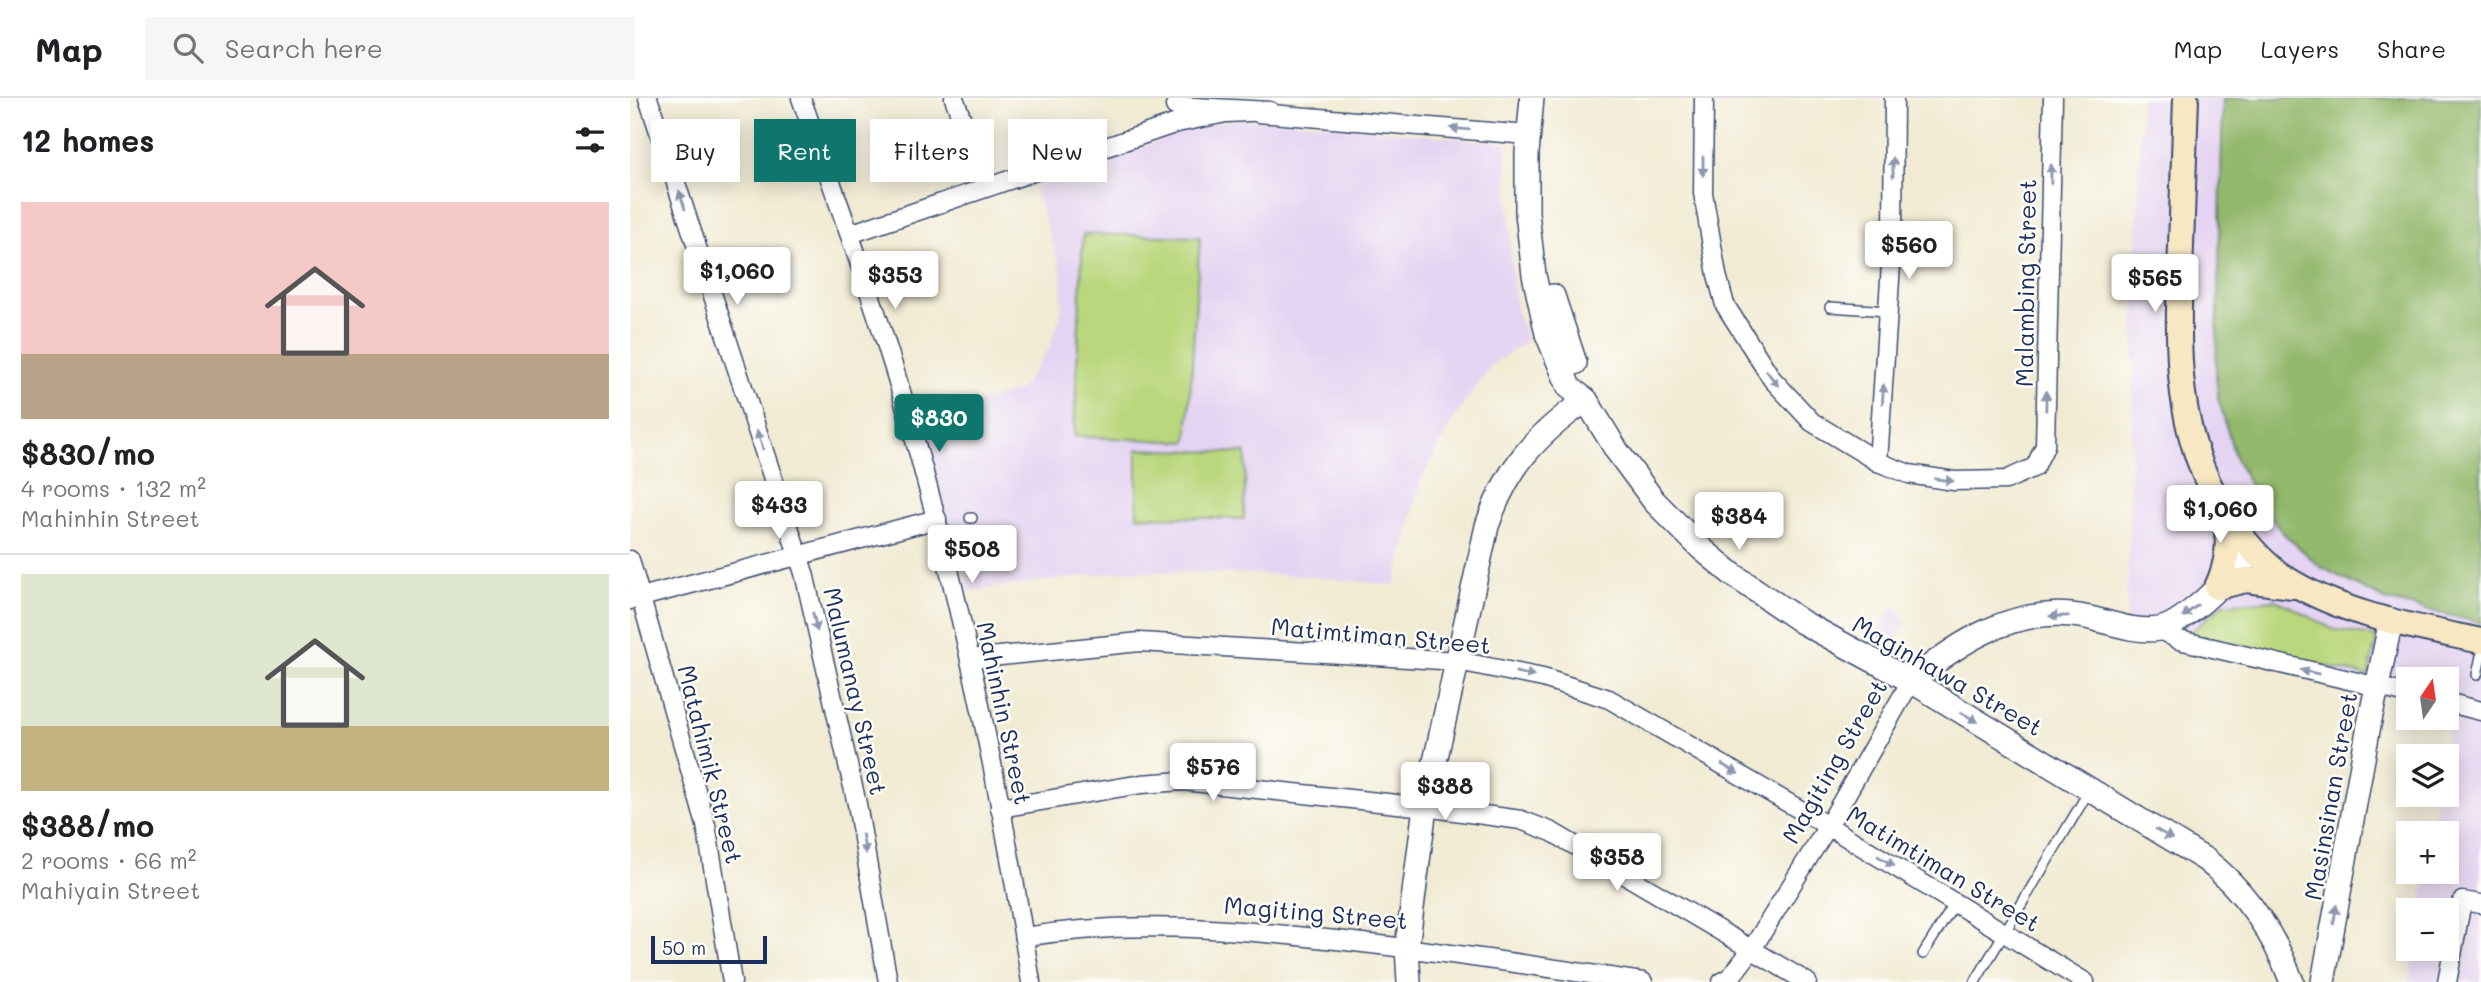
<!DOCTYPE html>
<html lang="en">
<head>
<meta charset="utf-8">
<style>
  :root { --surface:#fff; --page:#f6f6f6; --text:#202124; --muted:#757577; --line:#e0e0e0; --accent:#0f766e }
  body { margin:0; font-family:Mali,sans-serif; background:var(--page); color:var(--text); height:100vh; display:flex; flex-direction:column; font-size:26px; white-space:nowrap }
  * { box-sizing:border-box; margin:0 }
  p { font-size:23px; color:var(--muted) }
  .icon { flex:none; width:38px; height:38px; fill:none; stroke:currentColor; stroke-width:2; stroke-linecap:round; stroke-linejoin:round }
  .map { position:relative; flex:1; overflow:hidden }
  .sheet { display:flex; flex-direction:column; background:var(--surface); width:630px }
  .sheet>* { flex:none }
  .hud { position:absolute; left:21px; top:21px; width:665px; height:63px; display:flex; gap:14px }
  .needle { width:46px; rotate:13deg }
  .controls { position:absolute; left:1766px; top:569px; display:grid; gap:14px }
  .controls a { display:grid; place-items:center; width:63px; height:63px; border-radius:0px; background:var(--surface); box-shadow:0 4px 18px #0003; font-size:35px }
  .scale { position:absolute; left:21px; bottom:18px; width:116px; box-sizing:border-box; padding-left:7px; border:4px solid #1b2f5e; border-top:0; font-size:19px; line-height:24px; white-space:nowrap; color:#1b2f5e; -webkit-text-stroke:5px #fdfcf7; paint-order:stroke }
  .price { position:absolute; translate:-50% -60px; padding:0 16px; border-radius:7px; background:#fff; color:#222; font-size:23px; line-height:46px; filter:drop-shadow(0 2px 4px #0008) }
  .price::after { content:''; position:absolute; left:50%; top:42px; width:21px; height:16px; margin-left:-10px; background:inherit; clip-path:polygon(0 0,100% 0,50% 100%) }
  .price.active { background:var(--accent); color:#fff }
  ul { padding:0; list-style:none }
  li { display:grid; align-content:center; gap:14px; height:371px; padding:0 21px }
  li+li { border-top:2px solid var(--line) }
  li span { display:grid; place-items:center; height:217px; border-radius:0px; color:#555 }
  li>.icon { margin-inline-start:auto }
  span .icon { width:126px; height:126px; fill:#fffc; stroke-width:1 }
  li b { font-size:30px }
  h2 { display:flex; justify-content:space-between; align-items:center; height:84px; padding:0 21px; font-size:30px }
  .tag { padding:0 24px; border-radius:0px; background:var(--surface); box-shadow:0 4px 18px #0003; font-size:24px; line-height:63px }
  .tag.active { background:var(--accent); color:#fff }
  header { display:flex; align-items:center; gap:42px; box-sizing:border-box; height:98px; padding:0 35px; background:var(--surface); border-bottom:2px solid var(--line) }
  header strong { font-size:33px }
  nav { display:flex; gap:38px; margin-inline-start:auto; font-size:24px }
  .search { width:490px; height:63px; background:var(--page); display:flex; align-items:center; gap:18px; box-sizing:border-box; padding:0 24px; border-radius:0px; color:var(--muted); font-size:26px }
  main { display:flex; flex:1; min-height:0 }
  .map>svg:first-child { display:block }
</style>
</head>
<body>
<header>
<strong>Map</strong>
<div class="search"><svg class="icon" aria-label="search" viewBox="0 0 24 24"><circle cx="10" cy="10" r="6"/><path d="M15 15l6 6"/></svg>Search here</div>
<nav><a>Map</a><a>Layers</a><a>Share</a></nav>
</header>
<main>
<section class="sheet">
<h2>12 homes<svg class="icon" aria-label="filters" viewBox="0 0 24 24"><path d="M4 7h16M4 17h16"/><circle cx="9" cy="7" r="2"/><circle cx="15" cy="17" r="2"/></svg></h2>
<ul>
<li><span style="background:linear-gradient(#f6c9c9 70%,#b9a48a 0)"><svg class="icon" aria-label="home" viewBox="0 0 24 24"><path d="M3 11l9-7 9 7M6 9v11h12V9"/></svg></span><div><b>$830/mo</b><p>4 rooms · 132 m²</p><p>Mahinhin Street</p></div></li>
<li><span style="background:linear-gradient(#dfe7d0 70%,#c2b280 0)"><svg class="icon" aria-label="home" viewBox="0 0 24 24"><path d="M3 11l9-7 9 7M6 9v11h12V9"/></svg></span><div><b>$388/mo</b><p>2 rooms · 66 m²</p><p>Mahiyain Street</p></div></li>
</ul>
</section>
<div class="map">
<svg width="1851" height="884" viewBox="0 0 1851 884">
  <rect width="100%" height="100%" fill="#fdfcf7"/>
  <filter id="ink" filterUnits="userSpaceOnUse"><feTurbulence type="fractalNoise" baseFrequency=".0143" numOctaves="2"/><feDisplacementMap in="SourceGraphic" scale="14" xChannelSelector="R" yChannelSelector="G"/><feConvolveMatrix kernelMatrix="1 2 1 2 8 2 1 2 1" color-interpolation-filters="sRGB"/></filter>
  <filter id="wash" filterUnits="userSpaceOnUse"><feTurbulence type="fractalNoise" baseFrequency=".00686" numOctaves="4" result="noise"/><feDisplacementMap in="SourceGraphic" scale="28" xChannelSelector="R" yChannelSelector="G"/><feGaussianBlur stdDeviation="1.57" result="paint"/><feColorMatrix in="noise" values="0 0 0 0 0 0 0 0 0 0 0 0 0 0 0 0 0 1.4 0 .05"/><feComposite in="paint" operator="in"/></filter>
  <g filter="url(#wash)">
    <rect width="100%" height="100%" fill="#f1ebd3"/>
    <g fill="#e4d3f2">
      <polygon points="1511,0 1851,0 1851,884 1779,884 1784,851 1816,850 1816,812 1790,812 1796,774 1816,774 1816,735 1802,735 1807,697 1816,696 1816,658 1813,658 1821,606 1817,604 1816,581 1778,581 1778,595 1496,529"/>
      <polygon points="604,21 671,24 876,45 882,173 886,210 897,243 863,266 825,319 791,382 765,487 662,477 495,473 338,493 288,323 390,292 419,251 432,212 432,174 403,86 567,29"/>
      <polygon points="1265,505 1276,525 1259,554 1240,544"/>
    </g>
    <g fill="#bad77d" stroke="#6a836e" stroke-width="2">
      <polygon points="453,136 570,139 557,344 444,338"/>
      <polygon points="507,351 616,355 614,421 507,418"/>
      <polygon points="1645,502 1660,508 1702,531 1747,539 1738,578 1559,536 1593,506"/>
    </g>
    <polygon fill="#93b86c" stroke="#577465" stroke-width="2" points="1593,0 1851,0 1851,525 1755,502 1689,468 1651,433 1622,391 1605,359 1588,299 1586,279"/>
  </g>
  <g filter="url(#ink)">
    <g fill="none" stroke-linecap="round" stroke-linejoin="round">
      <defs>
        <g id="service">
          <polyline points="1200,209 1258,213"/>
          <polyline points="340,420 342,420"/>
          <polyline points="1847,577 1851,558"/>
          <polyline points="1293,856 1325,805"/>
          <polyline points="1345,884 1459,693"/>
        </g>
        <g id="minor">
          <polyline points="18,0 174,475 227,706 258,884"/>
          <path d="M 171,0 C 209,106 248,213 279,321 C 332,506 371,694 401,884"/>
          <polyline points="324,0 357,89"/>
          <polyline points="1074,0 1073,95 1087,177 1095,207 1142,281 1182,324 1248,364 1279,376 1324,383 1376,382 1405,369 1415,348 1423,0"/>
          <polyline points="628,15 898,37"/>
          <polyline points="220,136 547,25 596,15 640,13 545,8"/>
          <polyline points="1248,364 1263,136 1264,0"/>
          <polyline points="0,462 76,727 102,884"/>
          <polyline points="0,502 307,421"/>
          <polyline points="1529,531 1549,542 1778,596"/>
          <polyline points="340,561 510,544 828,563 913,580 979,601 1198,728 1455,884"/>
          <polyline points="1816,604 1851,613"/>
          <polyline points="370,710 511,686 553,683 795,709 891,722 922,734 1177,884"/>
          <path d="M 394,839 C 494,822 595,830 696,841 C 802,852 907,868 1013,884"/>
          <polyline points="1092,884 1100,880 1122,851 1198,728 1281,583"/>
          <polyline points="1817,884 1832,803 1851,806"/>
        </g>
        <g id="tertiary">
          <path d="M 902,0 L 897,55 L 897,115 L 904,177 L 917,236 L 939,289 L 956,302 L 987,353 L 1024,403 L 1072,451 L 1102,476 L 1172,524 L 1281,583 L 1576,762 C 1616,793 1644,837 1662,884"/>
          <polyline points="923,198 945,265"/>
          <path d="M 1281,583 C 1329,544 1384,508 1450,518 C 1475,522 1502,535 1529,531 C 1555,527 1603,474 1623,455"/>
          <path d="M 779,884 L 777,849 L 795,709 L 857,428 C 877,369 905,338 956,302"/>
          <polyline points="1693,884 1739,627 1761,522"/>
        </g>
        <g id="secondary">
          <path d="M 1556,0 C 1554,49 1553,99 1551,148 C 1547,247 1542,344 1604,428 C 1619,449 1634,466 1655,480 C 1713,517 1785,529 1851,543"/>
          <polyline points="1587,489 1616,482 1663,488"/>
          <path d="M 1587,489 C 1598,465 1601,443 1594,417"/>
        </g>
      </defs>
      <use href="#service" stroke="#3b4b70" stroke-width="12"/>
      <use href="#minor" stroke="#3b4b70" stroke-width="21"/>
      <use href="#tertiary" stroke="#3b4b70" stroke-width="26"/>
      <use href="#secondary" stroke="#3b4b70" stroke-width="28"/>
      <use href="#service" stroke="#fff" stroke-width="9"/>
      <use href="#minor" stroke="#fff" stroke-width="18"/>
      <use href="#tertiary" stroke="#fff" stroke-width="23"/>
      <use href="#secondary" stroke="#f7e8c3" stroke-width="24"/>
    </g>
    <defs><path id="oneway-solid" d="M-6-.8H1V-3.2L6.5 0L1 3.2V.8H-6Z" transform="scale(1.75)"/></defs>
    <g fill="#8d97ae">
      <use href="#oneway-solid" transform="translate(830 31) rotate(-175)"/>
      <use href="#oneway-solid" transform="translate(1073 68) rotate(90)"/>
      <use href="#oneway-solid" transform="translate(1263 69) rotate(-90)"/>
      <use href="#oneway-solid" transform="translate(1421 76) rotate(-89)"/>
      <use href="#oneway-solid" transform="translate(52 102) rotate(-108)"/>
      <use href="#oneway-solid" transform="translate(1142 280) rotate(52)"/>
      <use href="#oneway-solid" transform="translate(1253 296) rotate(-86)"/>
      <use href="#oneway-solid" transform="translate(1416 303) rotate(-89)"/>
      <use href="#oneway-solid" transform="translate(130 342) rotate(-108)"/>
      <use href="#oneway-solid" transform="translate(1314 382) rotate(8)"/>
      <use href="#oneway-solid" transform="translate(1560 513) rotate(142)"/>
      <use href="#oneway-solid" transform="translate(1429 518) rotate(179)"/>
      <use href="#oneway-solid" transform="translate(185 524) rotate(77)"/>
      <use href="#oneway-solid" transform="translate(1680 574) rotate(-167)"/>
      <use href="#oneway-solid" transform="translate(895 576) rotate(11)"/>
      <use href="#oneway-solid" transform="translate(1339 619) rotate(31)"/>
      <use href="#oneway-solid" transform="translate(1100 671) rotate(30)"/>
      <use href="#oneway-solid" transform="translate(1534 736) rotate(31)"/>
      <use href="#oneway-solid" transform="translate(234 746) rotate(80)"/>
      <use href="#oneway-solid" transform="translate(1256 763) rotate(31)"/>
      <use href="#oneway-solid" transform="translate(1705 817) rotate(-80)"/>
    </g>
  </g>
  <g text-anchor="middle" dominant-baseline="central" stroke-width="5" stroke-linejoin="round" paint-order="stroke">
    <g font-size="24" fill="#1b2f5e" stroke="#fdfcf7">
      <text transform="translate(1395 185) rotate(-89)">Malambing Street</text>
      <text transform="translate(751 537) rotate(5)">Matimtiman Street</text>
      <text transform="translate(1318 577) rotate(30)">Maginhawa Street</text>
      <text transform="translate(226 593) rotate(77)">Malumanay Street</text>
      <text transform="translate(375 615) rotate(78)">Mahinhin Street</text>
      <text transform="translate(1204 663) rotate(-60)">Magiting Street</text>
      <text transform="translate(81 666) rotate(76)">Matahimik Street</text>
      <text transform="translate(1700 698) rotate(-80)">Masinsinan Street</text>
      <text transform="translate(1314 770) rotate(31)">Matimtiman Street</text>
      <text transform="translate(686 814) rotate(5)">Magiting Street</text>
    </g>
  </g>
</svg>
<div class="controls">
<a><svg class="needle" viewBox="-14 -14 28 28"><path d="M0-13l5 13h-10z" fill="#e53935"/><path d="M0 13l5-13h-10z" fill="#757577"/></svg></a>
<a><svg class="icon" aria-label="layers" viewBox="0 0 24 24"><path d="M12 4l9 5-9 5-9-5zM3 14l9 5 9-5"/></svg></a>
<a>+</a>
<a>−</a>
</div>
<div class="scale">50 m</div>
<b class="price" style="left:1279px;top:183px">$560</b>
<b class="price" style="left:107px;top:209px">$1,060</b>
<b class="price" style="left:265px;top:213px">$353</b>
<b class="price" style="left:1525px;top:216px">$565</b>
<b class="price active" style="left:309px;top:356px">$830</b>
<b class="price" style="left:149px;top:443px">$433</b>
<b class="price" style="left:1590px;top:447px">$1,060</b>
<b class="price" style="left:1109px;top:454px">$384</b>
<b class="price" style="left:342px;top:487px">$508</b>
<b class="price" style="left:583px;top:705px">$576</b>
<b class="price" style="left:815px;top:724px">$388</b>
<b class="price" style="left:987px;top:795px">$358</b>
<div class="hud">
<a class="tag">Buy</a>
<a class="tag active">Rent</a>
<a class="tag">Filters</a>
<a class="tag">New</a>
</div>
</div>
</main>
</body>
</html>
